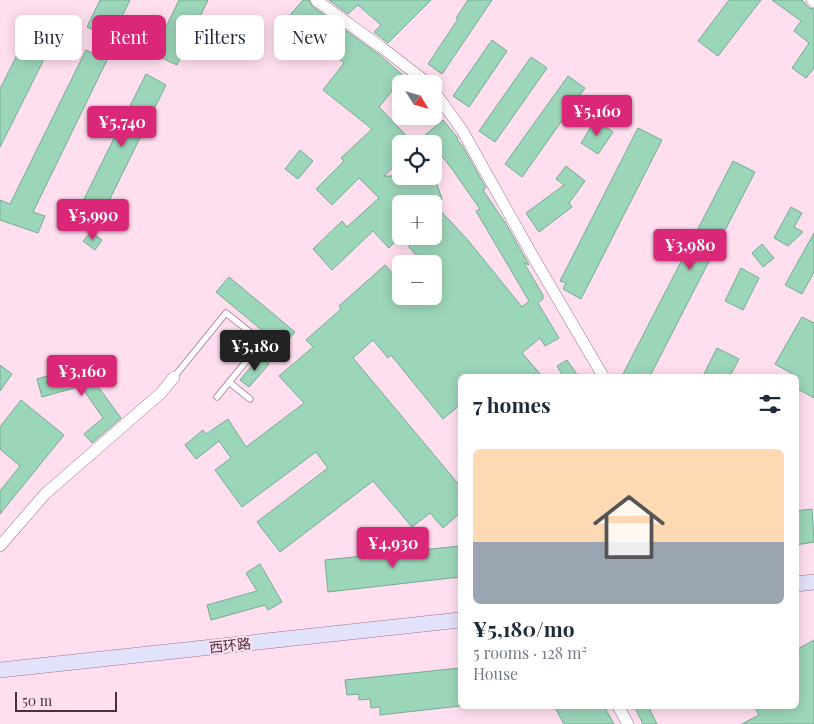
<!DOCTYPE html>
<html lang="en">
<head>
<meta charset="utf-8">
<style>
  :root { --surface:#fff; --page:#f6f6f7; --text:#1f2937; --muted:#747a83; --line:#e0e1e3; --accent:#db2777 }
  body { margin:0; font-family:"Playfair Display","Noto Sans SC",serif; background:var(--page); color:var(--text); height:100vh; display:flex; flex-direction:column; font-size:19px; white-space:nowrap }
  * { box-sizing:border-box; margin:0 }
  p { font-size:16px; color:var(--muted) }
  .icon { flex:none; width:28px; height:28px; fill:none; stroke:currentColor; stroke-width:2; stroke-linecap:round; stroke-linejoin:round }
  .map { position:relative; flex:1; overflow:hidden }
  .side { position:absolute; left:458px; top:374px; width:341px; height:335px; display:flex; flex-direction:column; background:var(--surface); border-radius:8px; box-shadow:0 2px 12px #0003 }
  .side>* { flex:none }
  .banner { position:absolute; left:15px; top:15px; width:368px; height:45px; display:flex; gap:10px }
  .needle { width:32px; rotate:127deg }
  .controls { position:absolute; left:392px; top:75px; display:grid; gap:10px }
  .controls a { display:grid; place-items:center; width:50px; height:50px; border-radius:8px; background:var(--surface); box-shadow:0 2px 12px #0003; font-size:25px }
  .scale { position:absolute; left:15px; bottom:12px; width:102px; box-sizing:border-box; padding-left:5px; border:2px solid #46313d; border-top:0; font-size:14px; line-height:18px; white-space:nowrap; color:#46313d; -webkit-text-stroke:4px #ffdef0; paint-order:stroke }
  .price { position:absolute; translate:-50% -42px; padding:0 11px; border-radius:5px; background:var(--accent); color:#fff; font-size:16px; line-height:32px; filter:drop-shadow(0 1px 2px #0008) }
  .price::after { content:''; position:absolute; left:50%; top:30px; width:15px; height:11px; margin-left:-8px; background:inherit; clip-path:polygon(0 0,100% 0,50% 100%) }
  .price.current { background:#222; color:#fff }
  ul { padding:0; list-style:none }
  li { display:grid; align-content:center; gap:10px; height:265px; padding:0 15px }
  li+li { border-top:1px solid var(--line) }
  li span { display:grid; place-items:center; height:155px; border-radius:8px; color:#555 }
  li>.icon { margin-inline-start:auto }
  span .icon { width:90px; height:90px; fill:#fffc; stroke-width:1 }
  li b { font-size:21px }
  h2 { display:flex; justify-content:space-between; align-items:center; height:60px; padding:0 15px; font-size:21px }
  .pill { padding:0 18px; border-radius:8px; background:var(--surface); box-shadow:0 2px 12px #0003; font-size:18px; line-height:45px }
  .pill.current { background:var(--accent); color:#fff }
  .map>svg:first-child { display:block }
</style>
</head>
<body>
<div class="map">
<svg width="814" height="724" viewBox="0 0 814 724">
  <rect width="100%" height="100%" fill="#ffdef0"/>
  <g fill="#9cd6ba" stroke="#73ac91">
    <polygon points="100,0 130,0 111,39 87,27"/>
    <polygon points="179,0 208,0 177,65 153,54"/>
    <polygon points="303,0 309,0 312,6 377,53 404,76 379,107 414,144 401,144 401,160 384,176 434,176 442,199 437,204 434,204 467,239 522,307 529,301 476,211 480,209 452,169 434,146 434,144 432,144 425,135 443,120 458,138 457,139 463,147 486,188 483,190 506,224 529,265 524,263 543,295 543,299 538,303 559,338 545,346 540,338 522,353 542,376 460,376 460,405 443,419 391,355 388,358 373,340 353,358 460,486 460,513 443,528 430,513 412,527 373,481 280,552 257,522 328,468 316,452 242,507 215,470 231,458 219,441 196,459 185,445 203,430 206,434 228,419 246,447 304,403 279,376 313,347 306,340 341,309 339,306 385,265 401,283 401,296 434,296 434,264 424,264 409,247 409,243 416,236 434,236 434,204 401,204 401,236 389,248 373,231 332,270 313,249 342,221 347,227 379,198 359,178 332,205 316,189 344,161 341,158 372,129 323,90 344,63 303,28 299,32 286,20"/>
    <polygon points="329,0 431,0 388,43 374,32 381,25 358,5 348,14"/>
    <polygon points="468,0 492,0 442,74 428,64 458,19 456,18"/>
    <polygon points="729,0 761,0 718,56 698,41"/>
    <polygon points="772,0 802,0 809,8 814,9 814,68 806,78 792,68 809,43 794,31 801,21"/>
    <polygon points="33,23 56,35 0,147 0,89"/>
    <polygon points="492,40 507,51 469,107 453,96"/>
    <polygon points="86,50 107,60 33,212 45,216 38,233 0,220 0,200 10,204"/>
    <polygon points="531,57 547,68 495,142 479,131"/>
    <polygon points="146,74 166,85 99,221 78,211"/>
    <polygon points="568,76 585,88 522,177 505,164"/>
    <polygon points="595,120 613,132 598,154 581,143"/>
    <polygon points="638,128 662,140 581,299 563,289 566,283 560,281"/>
    <polygon points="300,150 313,161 298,179 285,169"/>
    <polygon points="733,161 755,172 650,376 622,376"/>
    <polygon points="566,166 585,181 569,203 572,207 539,232 526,213 564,185 556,179"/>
    <polygon points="791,207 802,213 794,227 803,232 788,246 774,238"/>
    <polygon points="91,232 102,240 95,250 83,241"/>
    <polygon points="814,233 814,272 802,294 785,285"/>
    <polygon points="762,244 774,258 763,267 752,253"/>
    <polygon points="741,268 759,278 743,310 725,301"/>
    <polygon points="229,277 295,332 282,347 216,292"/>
    <polygon points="802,317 814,323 814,398 796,388 796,376 775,364"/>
    <polygon points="717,348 739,359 730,376 703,376"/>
    <polygon points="260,356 269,364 249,387 240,380"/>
    <polygon points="567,360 578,376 563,376 557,366"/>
    <polygon points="0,365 12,374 0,391"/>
    <polygon points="85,365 91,388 96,384 121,418 92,443 84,434 103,418 81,386 42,397 37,379"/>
    <polygon points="21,400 64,435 0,514 0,491 20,466 0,449 0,427"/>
    <polygon points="812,509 814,542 796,545 796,511"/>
    <polygon points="460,546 460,577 328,592 325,560"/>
    <polygon points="260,564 282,602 268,610 265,605 211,620 207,605 257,591 246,573"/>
    <polygon points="814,640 814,724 742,724 759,715 754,706 796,706 796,650"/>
    <polygon points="460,668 460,706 380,715 380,707 371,708 370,699 359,700 359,694 347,695 345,680"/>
    <polygon points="554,706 604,706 614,724 564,724"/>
    <polygon points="634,706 648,706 657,724 643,724"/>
  </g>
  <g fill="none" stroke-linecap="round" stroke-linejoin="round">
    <defs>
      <g id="lane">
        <polyline points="174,377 226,313 281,357"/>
        <polyline points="229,382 250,399"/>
        <polyline points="217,397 262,342"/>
      </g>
      <g id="street">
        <polyline points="316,0 381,47 429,84"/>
        <polyline points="812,0 814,2"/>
        <polyline points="434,91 462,130 535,260 603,376"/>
        <polyline points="0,546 45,494 161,393 174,377"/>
        <polyline points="618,706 628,724"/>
      </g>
      <g id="secondary">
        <polyline points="796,584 814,582"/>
        <polyline points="0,670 460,620"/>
      </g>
    </defs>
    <use href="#lane" stroke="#a2718e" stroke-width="7"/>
    <use href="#street" stroke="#a2718e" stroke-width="12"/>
    <use href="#secondary" stroke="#a2718e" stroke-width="16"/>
    <use href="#lane" stroke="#fff" stroke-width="5.5"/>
    <use href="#street" stroke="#fff" stroke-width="11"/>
    <use href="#secondary" stroke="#e3e2fb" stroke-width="15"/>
  </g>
  <g text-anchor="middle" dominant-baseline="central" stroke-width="4" stroke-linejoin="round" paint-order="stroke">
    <g font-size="14" fill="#46313d" stroke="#ffdef0">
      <text transform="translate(230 645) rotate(-6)">西环路</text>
    </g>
  </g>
</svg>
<div class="controls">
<a><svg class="needle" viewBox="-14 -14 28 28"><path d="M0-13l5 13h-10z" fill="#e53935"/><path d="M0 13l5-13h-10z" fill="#747a83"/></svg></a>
<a><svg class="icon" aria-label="locate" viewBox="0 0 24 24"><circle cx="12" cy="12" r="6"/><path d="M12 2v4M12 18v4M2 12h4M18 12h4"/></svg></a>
<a>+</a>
<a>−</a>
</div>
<div class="scale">50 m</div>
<b class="price" style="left:597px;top:137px">¥5,160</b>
<b class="price" style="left:122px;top:148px">¥5,740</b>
<b class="price" style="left:93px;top:241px">¥5,990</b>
<b class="price" style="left:690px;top:271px">¥3,980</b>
<b class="price current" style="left:255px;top:372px">¥5,180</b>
<b class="price" style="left:82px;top:397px">¥3,160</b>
<b class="price" style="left:393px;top:569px">¥4,930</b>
<div class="banner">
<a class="pill">Buy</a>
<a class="pill current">Rent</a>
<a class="pill">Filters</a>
<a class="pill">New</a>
</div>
<section class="side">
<h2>7 homes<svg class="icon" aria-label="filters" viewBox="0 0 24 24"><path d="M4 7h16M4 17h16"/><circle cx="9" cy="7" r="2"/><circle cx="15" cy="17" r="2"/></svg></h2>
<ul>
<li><span style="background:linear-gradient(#ffd9b3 60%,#9aa5b1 0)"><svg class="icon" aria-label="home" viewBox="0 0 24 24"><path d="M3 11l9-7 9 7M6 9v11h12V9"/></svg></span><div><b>¥5,180/mo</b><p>5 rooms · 128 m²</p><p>House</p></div></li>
</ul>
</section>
</div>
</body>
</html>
